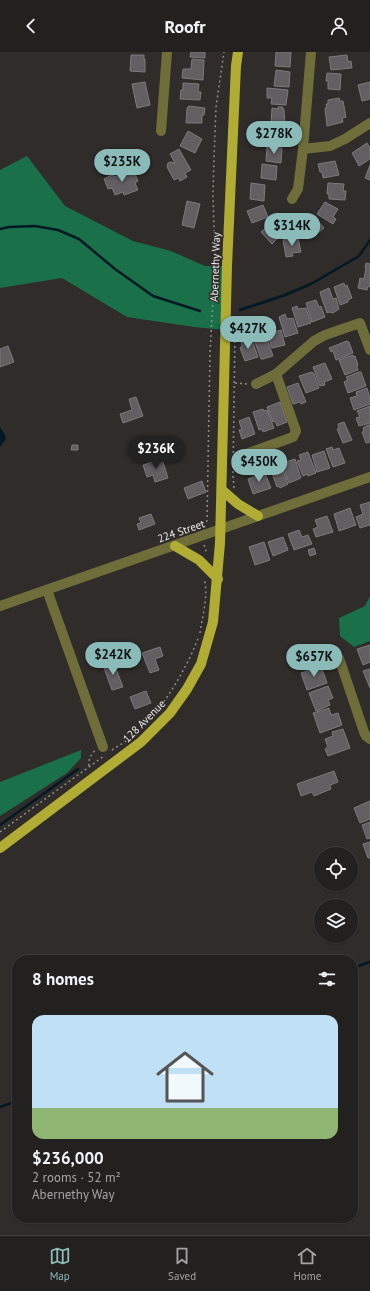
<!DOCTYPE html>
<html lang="en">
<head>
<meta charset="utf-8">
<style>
  :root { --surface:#232120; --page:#2f2e2d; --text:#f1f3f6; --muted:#a3a3a5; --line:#403e3e; --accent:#8bbbb9 }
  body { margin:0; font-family:"PT Sans",sans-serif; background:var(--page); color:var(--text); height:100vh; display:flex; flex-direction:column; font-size:15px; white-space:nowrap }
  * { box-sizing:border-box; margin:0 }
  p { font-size:13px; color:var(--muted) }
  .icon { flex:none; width:22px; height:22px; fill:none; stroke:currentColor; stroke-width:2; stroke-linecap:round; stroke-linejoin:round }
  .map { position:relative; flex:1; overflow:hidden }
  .details { position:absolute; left:12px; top:903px; width:346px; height:268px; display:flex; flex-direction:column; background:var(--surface); border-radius:16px; box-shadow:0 1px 3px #0004,0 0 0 1px var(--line) }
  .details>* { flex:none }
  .buttons { position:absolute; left:314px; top:795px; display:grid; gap:8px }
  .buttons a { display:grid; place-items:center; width:44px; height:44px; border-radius:50%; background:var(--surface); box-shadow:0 1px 3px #0004,0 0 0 1px var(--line); font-size:20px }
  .price { position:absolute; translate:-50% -34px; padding:0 9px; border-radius:14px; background:var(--accent); color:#111; font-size:13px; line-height:26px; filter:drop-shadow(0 1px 2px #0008) }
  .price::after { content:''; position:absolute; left:50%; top:24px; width:12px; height:9px; margin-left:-6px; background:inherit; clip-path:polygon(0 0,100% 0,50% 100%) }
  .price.on { background:#222; color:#fff }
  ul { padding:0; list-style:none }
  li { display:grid; align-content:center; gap:8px; height:212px; padding:0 20px }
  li+li { border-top:1px solid var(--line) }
  li span { display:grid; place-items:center; height:124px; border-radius:12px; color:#555 }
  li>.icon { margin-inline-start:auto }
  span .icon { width:72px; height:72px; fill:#fffc; stroke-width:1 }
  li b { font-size:17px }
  h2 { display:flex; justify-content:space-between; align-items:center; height:48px; padding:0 20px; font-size:17px }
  header { display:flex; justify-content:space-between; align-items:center; height:52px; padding:0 20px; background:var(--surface); font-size:18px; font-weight:600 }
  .tabs { display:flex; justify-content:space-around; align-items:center; height:56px; border-top:1px solid var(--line); background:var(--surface); font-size:11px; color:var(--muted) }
  .tabs a { display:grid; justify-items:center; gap:2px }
  .tabs .on { color:var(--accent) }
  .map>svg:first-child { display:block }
</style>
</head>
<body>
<header><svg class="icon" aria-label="back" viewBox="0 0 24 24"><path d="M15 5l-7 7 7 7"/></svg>Roofr<svg class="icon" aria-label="person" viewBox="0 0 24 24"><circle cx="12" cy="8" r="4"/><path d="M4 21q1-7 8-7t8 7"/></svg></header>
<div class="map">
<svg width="370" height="1183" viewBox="0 0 370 1183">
  <rect width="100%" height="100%" fill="#2f2c2a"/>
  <g fill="#197049">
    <polygon points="27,104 65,154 133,189 171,199 205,214 227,214 225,278 194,275 127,265 62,226 0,236 0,118"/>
    <polygon points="370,544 370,589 354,595 340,584 339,566 365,554"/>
    <polygon points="81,698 81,706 67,721 0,764 0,730"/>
  </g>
  <polygon fill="#001924" points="0,375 5,383 6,387 0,395"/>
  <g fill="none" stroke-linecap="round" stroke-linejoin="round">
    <g stroke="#001924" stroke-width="2.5">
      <polyline points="0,177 9,175 35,174 58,178 79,187 115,217 153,244 200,259"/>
      <polyline points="240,258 285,243 311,232 359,204 370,188"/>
      <polyline points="0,773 78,717"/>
      <polyline points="353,916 370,910"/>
      <polyline points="0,1055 17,1049"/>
    </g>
  </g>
  <g fill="#625e61" stroke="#7d797c">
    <polygon points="191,0 205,0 205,6 190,5"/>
    <polygon points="276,0 291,0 290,15 275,14"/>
    <polygon points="131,3 144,3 144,7 145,7 145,20 130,19"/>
    <polygon points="347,3 348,10 351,9 352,16 331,18 329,5"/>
    <polygon points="192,7 204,8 203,28 182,26 183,17 191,17"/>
    <polygon points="276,18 290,20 289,35 274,34"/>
    <polygon points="327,21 341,22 340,38 328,37 328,29 326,29"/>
    <polygon points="145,30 150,53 137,56 132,32"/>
    <polygon points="370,30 370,47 362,49 358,33"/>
    <polygon points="183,31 199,32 198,40 201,40 200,48 180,47 181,38 183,38"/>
    <polygon points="267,36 288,38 286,53 271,52 272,46 267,46"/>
    <polygon points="339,46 340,49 343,49 346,65 342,66 343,70 327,74 325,56 327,56 326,52 328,52 328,48"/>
    <polygon points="189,54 205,56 204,63 202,63 202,71 186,71 187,56"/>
    <polygon points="278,55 283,55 282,57 284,57 285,74 271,72 272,56 278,57"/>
    <polygon points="267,74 285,76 284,87 282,86 281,92 268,90 269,80 266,80"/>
    <polygon points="188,79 202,87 195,101 180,94"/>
    <polygon points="367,91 370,96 370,107 359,114 352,101"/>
    <polygon points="267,95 282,96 281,111 266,109"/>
    <polygon points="179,97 191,118 185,121 187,125 180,129 178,126 174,128 167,115 168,111 170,110 175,111 170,102"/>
    <polygon points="335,109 339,123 323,126 322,120 320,120 318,112"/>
    <polygon points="262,112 277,114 276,128 261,126"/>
    <polygon points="370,113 370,128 365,126"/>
    <polygon points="130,116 132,123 135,122 138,129 135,131 138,138 124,143 123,140 115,143 112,136 108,137 104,127 113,122 114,125 125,121 127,117"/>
    <polygon points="251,131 265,133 264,149 250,147"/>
    <polygon points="328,131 344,132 343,139 346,139 345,148 329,147 329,142 327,142"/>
    <polygon points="187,149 200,152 194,176 182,173"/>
    <polygon points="325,150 338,157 333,165 336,167 333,172 317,162"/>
    <polygon points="263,153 268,165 252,171 247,159"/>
    <polygon points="313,163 324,176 314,184 304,172"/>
    <polygon points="271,171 282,182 272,192 261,180"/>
    <polygon points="290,186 290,187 298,186 301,200 292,201 293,204 286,205 283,188"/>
    <polygon points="366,211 370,212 370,235 368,234 367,238 358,236 360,226 364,227 366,216 365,216"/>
    <polygon points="344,231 345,234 347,233 352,246 348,248 348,250 340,253 334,235"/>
    <polygon points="329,236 333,247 336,246 339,257 333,261 330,260 327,261 321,244 320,240"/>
    <polygon points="316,248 319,255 321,254 325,265 312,270 306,251"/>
    <polygon points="297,254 298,257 306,256 311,271 298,275 292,256"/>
    <polygon points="285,262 287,267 293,266 298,281 285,285 279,265"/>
    <polygon points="250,267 252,273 248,274 246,269"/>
    <polygon points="247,274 248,279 245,280 243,275"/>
    <polygon points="281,278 285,293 272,296 267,282"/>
    <polygon points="261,279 262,282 265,281 273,304 263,307 261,307 252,282"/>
    <polygon points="251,285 258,305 245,309 240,296 242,294 241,289"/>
    <polygon points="347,289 349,290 353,301 336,308 333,299 331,300 329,296"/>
    <polygon points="8,294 14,310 0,315 0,297"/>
    <polygon points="353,303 353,305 355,304 358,313 357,314 358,318 345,323 339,308"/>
    <polygon points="325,311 332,327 324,330 325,333 320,334 313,315"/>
    <polygon points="312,320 314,322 319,336 306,341 299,324"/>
    <polygon points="359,320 361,320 366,334 348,341 344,330 348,328 346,325"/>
    <polygon points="298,331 306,350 301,352 300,350 293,352 287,335"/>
    <polygon points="367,336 370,346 370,352 354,358 350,346 357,344 356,340"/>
    <polygon points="136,345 143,364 123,371 120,362 132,358 129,347"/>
    <polygon points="280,350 287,370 277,374 275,369 273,370 267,355"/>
    <polygon points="370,354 370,371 359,374 356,366 360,365 357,359"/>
    <polygon points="263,357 264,359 267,358 274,376 263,380 262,377 259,378 253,360"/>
    <polygon points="249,365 255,382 242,387 239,378 242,378 239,369"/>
    <polygon points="344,370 352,388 343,391 337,377 339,376 338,372"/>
    <polygon points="368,373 370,373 370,390 366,391 362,380 364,379 363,376"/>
    <polygon points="72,393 78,393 78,398 71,398"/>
    <polygon points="332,395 333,398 339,396 345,411 333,415 326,397"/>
    <polygon points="267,399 270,408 263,410 260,401"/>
    <polygon points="324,399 330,416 317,420 312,403"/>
    <polygon points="308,400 316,421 308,424 307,422 303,424 297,409 301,408 299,403"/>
    <polygon points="162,407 168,426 155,430 153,423 147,425 143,413"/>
    <polygon points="279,407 288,432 280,436 279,434 277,435 269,413 270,413 269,411"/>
    <polygon points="295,407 301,426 289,431 282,411"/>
    <polygon points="264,419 271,436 253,442 248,427 257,424 256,421"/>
    <polygon points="202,429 206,440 188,447 184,436"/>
    <polygon points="370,450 370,473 360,476 356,465 363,462 360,453"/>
    <polygon points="350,456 356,473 339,479 334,462"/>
    <polygon points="151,462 155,472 139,478 137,472 141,471 139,466"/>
    <polygon points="327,464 333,480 316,485 313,477 318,475 315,468"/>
    <polygon points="299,478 302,485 308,483 312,492 294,498 288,482"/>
    <polygon points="283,485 288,498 273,504 268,490"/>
    <polygon points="264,490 270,508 255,513 249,495"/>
    <polygon points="314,496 316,502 310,504 308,498"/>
    <polygon points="370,593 370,610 363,613 357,597"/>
    <polygon points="160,595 163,604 155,607 159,618 150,621 142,601"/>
    <polygon points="113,609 123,635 112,638 103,613"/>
    <polygon points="321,614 327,631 307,638 301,621"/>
    <polygon points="370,617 370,636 363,619"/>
    <polygon points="328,634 333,646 328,648 330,653 316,659 309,641"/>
    <polygon points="146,639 151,651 135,657 130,645"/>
    <polygon points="329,656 331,663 338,661 342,673 320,681 313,661"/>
    <polygon points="343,677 350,696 328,704 325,697 328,695 325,687 333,684 332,680"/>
    <polygon points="334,719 338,730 330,733 331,737 314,744 312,740 301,744 297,732"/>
    <polygon points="370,749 370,767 360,771 354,756"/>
    <polygon points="370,770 370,786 367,787 362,773"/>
    <polygon points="370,790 370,806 368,806 363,792"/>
  </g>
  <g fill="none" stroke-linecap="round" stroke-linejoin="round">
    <g stroke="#8e8c8a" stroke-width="1.5" stroke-dasharray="2 3" stroke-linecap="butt">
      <polyline points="235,331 247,332"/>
      <polyline points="234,436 233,424 235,278"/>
      <polyline points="203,473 203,472 207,469 210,301 215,210 213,142 214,105 216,55 224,0"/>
      <polyline points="204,493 206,498 205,500"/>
      <path d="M 200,581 C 202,566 209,541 204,527"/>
      <path d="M 155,662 C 173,638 188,613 199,584"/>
      <polyline points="112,698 126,689"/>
      <path d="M 89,714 C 88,707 91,704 95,698"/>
      <polyline points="0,780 104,704"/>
    </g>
    <g stroke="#6f6e3a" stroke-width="10">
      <polyline points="161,79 167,0"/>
      <polyline points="303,97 330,94 345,87 370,71"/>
      <polyline points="292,147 298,137 303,97 311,0"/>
      <polyline points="256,332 276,322 314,289 325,283 360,271 370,298"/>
      <polyline points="246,402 293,385 296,379 276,322"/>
      <polyline points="47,538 103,695"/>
      <polyline points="0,554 370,425"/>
      <polyline points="339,606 364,680 366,684 370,687"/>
    </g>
    <g stroke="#b1ad34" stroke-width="10">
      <polyline points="222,438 238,452 258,464"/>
      <polyline points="175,494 199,508 218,527"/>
      <polyline points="0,796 141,690 170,661 187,637 201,612 213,570 220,491 227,214 236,14 238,0"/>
    </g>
  </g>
  <g text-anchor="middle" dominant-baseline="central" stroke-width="3" stroke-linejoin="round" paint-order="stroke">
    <g font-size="11" fill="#eeeceb" stroke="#2f2c2a">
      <text transform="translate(215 215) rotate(-88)">Abernethy Way</text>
      <text transform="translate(181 479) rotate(-19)">224 Street</text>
      <text transform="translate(144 669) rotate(-45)">128 Avenue</text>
    </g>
  </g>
</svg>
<div class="buttons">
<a><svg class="icon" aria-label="locate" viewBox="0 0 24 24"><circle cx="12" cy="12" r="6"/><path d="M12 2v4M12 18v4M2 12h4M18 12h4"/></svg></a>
<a><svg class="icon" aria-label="layers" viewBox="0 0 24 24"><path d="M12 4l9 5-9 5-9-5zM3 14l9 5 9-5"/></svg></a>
</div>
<b class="price" style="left:274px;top:103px">$278K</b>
<b class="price" style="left:122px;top:131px">$235K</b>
<b class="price" style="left:292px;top:195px">$314K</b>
<b class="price" style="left:248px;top:298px">$427K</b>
<b class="price on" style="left:156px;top:418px">$236K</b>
<b class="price" style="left:259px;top:431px">$450K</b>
<b class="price" style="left:113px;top:624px">$242K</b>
<b class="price" style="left:314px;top:626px">$657K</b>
<section class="details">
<h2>8 homes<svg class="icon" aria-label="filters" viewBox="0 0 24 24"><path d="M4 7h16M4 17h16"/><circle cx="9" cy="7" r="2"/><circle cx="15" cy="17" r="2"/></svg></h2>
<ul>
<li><span style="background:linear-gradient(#bfe0f5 75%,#8fb573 0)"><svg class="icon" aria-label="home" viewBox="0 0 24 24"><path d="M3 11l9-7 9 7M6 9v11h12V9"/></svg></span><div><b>$236,000</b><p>2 rooms · 52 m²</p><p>Abernethy Way</p></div></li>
</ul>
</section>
</div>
<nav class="tabs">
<a class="on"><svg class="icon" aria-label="map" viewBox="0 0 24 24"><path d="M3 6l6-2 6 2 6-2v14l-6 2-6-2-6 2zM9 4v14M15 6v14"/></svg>Map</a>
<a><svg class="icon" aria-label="saved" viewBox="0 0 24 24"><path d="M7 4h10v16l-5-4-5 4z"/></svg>Saved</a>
<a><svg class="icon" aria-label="home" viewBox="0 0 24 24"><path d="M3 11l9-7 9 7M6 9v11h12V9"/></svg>Home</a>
</nav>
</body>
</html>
